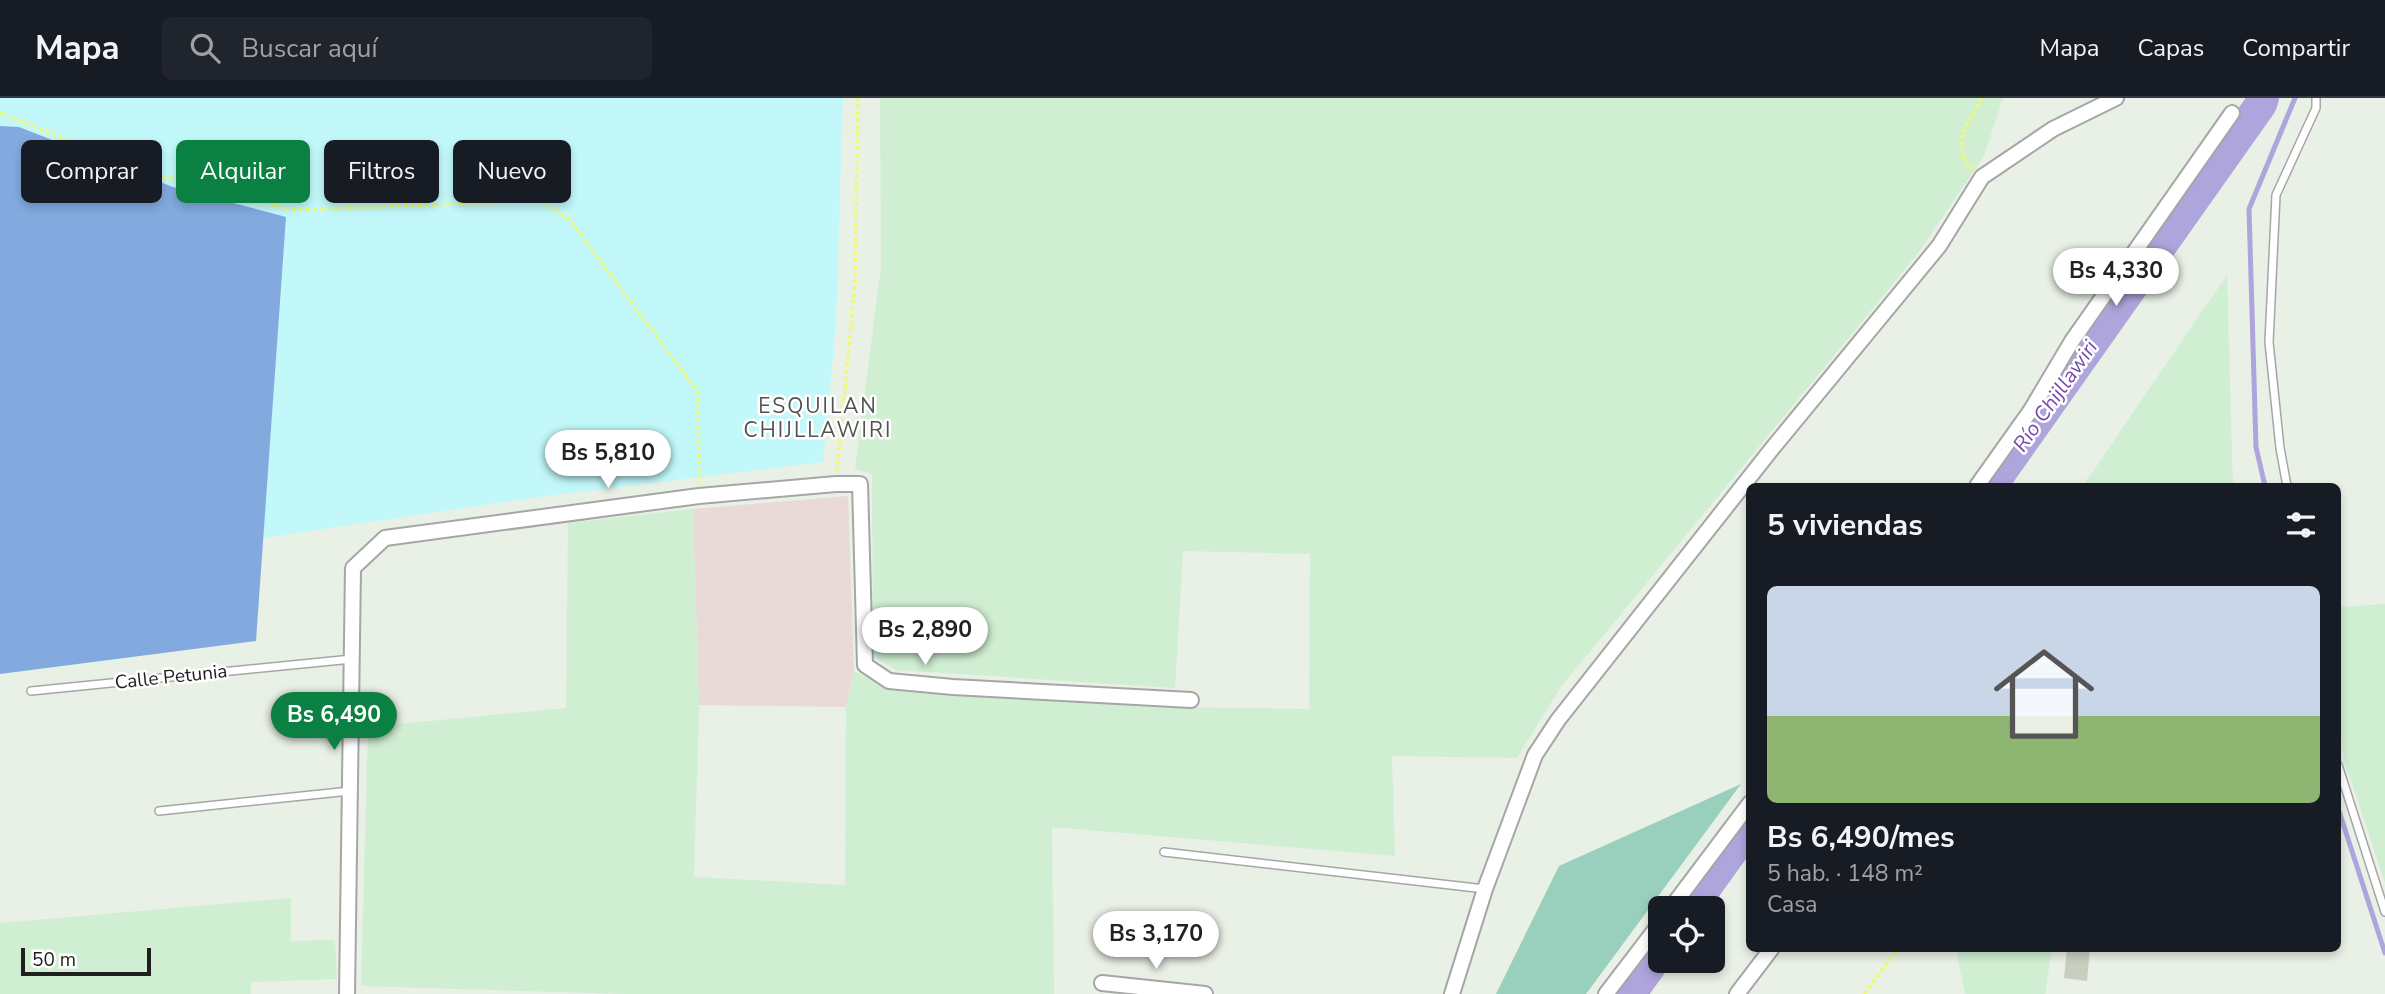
<!DOCTYPE html>
<html lang="es">
<head>
<meta charset="utf-8">
<style>
  :root { --surface:#171b24; --page:#20242c; --text:#f1f3f6; --muted:#9ea1a6; --line:#363941; --accent:#0b8043 }
  body { margin:0; font-family:"Nunito Sans",sans-serif; background:var(--page); color:var(--text); height:100vh; display:flex; flex-direction:column; font-size:26px; white-space:nowrap }
  * { box-sizing:border-box; margin:0 }
  p { font-size:23px; color:var(--muted) }
  .icon { flex:none; width:38px; height:38px; fill:none; stroke:currentColor; stroke-width:2; stroke-linecap:round; stroke-linejoin:round }
  .map { position:relative; flex:1; overflow:hidden }
  .sheet { position:absolute; left:1746px; top:385px; width:595px; height:469px; display:flex; flex-direction:column; background:var(--surface); border-radius:10px; box-shadow:0 4px 10px #0003 }
  .sheet>* { flex:none }
  .top-card { position:absolute; left:21px; top:42px; width:665px; height:63px; display:flex; gap:14px }
  .controls { position:absolute; left:1648px; top:798px; display:grid; gap:14px }
  .controls a { display:grid; place-items:center; width:77px; height:77px; border-radius:10px; background:var(--surface); box-shadow:0 4px 10px #0003; font-size:35px }
  .scale { position:absolute; left:21px; bottom:18px; width:130px; box-sizing:border-box; padding-left:7px; border:4px solid #1f1f1f; border-top:0; font-size:19px; line-height:24px; white-space:nowrap; color:#1f1f1f; -webkit-text-stroke:5px #fff; paint-order:stroke }
  .price { position:absolute; translate:-50% -60px; padding:0 16px; border-radius:24px; background:#fff; color:#222; font-size:23px; line-height:46px; filter:drop-shadow(0 2px 4px #0008) }
  .price::after { content:''; position:absolute; left:50%; top:42px; width:21px; height:16px; margin-left:-10px; background:inherit; clip-path:polygon(0 0,100% 0,50% 100%) }
  .price.active { background:var(--accent); color:#fff }
  ul { padding:0; list-style:none }
  li { display:grid; align-content:center; gap:14px; height:371px; padding:0 21px }
  li+li { border-top:2px solid var(--line) }
  li span { display:grid; place-items:center; height:217px; border-radius:10px; color:#555 }
  li>.icon { margin-inline-start:auto }
  span .icon { width:126px; height:126px; fill:#fffc; stroke-width:1 }
  li b { font-size:30px }
  h2 { display:flex; justify-content:space-between; align-items:center; height:84px; padding:0 21px; font-size:30px }
  .pill { padding:0 24px; border-radius:10px; background:var(--surface); box-shadow:0 4px 10px #0003; font-size:24px; line-height:63px }
  .pill.active { background:var(--accent); color:#fff }
  header { display:flex; align-items:center; gap:42px; box-sizing:border-box; height:98px; padding:0 35px; background:var(--surface); border-bottom:2px solid var(--line) }
  header strong { font-size:33px }
  nav { display:flex; gap:38px; margin-inline-start:auto; font-size:24px }
  .search { width:490px; height:63px; background:var(--page); display:flex; align-items:center; gap:18px; box-sizing:border-box; padding:0 24px; border-radius:10px; color:var(--muted); font-size:26px }
  .map>svg:first-child { display:block }
</style>
</head>
<body>
<header>
<strong>Mapa</strong>
<div class="search"><svg class="icon" aria-label="search" viewBox="0 0 24 24"><circle cx="10" cy="10" r="6"/><path d="M15 15l6 6"/></svg>Buscar aquí</div>
<nav><a>Mapa</a><a>Capas</a><a>Compartir</a></nav>
</header>
<div class="map">
<svg width="2385" height="896" viewBox="0 0 2385 896">
  <rect width="100%" height="100%" fill="#e9f0e5"/>
  <polygon fill="#e9d9d7" points="848,398 854,573 846,609 699,607 693,411"/>
  <g fill="#d0eed1">
    <polygon points="880,0 2003,0 1984,58 1916,158 1560,590 1517,660 1392,658 1395,758 1052,729 1054,896 623,896 361,888 368,629 566,610 568,425 693,411 699,607 694,779 845,787 846,609 854,573 891,592 1181,609 1309,611 1310,456 1183,453 1175,590 896,572 873,558 872,376 855,371 881,169"/>
    <polygon points="2227,177 2233,388 2083,388"/>
    <polygon points="2385,506 2385,785 2344,661 2338,616 2338,509"/>
    <polygon points="291,800 291,843 335,842 337,881 251,884 251,896 0,896 0,825"/>
    <polygon points="1956,851 2052,851 2045,896 1965,896"/>
  </g>
  <polygon fill="#99cfbd" points="1741,686 1586,896 1496,896 1559,768"/>
  <polygon fill="#c2f8fa" points="0,0 843,0 836,226 823,364 531,400 263,440 286,120 173,89 19,29 0,28"/>
  <polygon fill="#82aadf" points="0,28 19,29 173,89 286,119 256,543 0,576"/>
  <g fill="none" stroke-linecap="round" stroke-linejoin="round">
    <g stroke="#afa5dd" stroke-width="5">
      <polyline points="2265,388 2256,349 2249,111 2295,0"/>
      <polyline points="2338,710 2385,855"/>
    </g>
    <g stroke="#afa5dd" stroke-width="32">
      <polyline points="1991,388 2261,6 2263,0"/>
      <polyline points="1691,810 1750,728"/>
      <polyline points="1630,896 1661,853"/>
    </g>
  </g>
  <polygon fill="#c9cfbe" points="2067,850 2090,850 2087,883 2064,880"/>
  <g fill="none" stroke-linecap="round" stroke-linejoin="round">
    <defs>
      <g id="service">
        <polyline points="2287,388 2280,350 2269,244 2276,97 2316,10 2316,0"/>
        <polyline points="31,593 352,561"/>
        <polyline points="2338,667 2385,814"/>
        <polyline points="159,713 350,693"/>
        <polyline points="1164,754 1485,791"/>
      </g>
      <g id="minor">
        <polyline points="1977,388 2031,312 2072,243 2232,15"/>
        <polyline points="1671,810 1750,705"/>
        <polyline points="1102,885 1205,896"/>
        <polyline points="347,896 353,470 385,440 699,398 836,386 860,386 865,567 889,583 953,589 1191,602"/>
        <polyline points="1452,896 1485,791 1535,657 1558,622 1771,352 1939,148 1982,79 2053,31 2116,0"/>
        <polyline points="1606,896 1661,824"/>
        <polyline points="1737,896 1772,850"/>
      </g>
    </defs>
    <use href="#service" stroke="#a6a6a6" stroke-width="10"/>
    <use href="#minor" stroke="#a6a6a6" stroke-width="18"/>
    <g stroke="#f2fa6b" stroke-width="3.5" stroke-dasharray="3.5 3.5" stroke-linecap="butt">
      <polyline points="0,15 153,76 292,112 540,103 569,121 698,294 699,385"/>
      <polyline points="1973,71 1963,62 1962,36 1982,0"/>
      <polyline points="837,373 855,185 858,0"/>
      <polyline points="1864,896 1899,850"/>
    </g>
    <use href="#service" stroke="#fff" stroke-width="7"/>
    <use href="#minor" stroke="#fff" stroke-width="14"/>
  </g>
  <g text-anchor="middle" dominant-baseline="central" stroke-width="5" stroke-linejoin="round" paint-order="stroke">
    <g font-size="19" fill="#1f1f1f" stroke="#fff">
      <text transform="translate(171 579) rotate(-6)">Calle Petunia</text>
    </g>
    <g font-size="21" font-style="italic" fill="#784aaf" stroke="#fff">
      <text transform="translate(2055 298) rotate(-55)">Río Chijllawiri</text>
    </g>
    <g font-size="21" letter-spacing="2" fill="#525252" stroke="#fff">
      <text x="818" y="308">ESQUILAN<tspan x="818" dy="24">CHIJLLAWIRI</tspan></text>
    </g>
  </g>
</svg>
<div class="controls">
<a><svg class="icon" aria-label="locate" viewBox="0 0 24 24"><circle cx="12" cy="12" r="6"/><path d="M12 2v4M12 18v4M2 12h4M18 12h4"/></svg></a>
</div>
<div class="scale">50 m</div>
<b class="price" style="left:2116px;top:210px">Bs 4,330</b>
<b class="price" style="left:608px;top:392px">Bs 5,810</b>
<b class="price" style="left:925px;top:569px">Bs 2,890</b>
<b class="price active" style="left:334px;top:654px">Bs 6,490</b>
<b class="price" style="left:1156px;top:873px">Bs 3,170</b>
<div class="top-card">
<a class="pill">Comprar</a>
<a class="pill active">Alquilar</a>
<a class="pill">Filtros</a>
<a class="pill">Nuevo</a>
</div>
<section class="sheet">
<h2>5 viviendas<svg class="icon" aria-label="filters" viewBox="0 0 24 24"><path d="M4 7h16M4 17h16"/><circle cx="9" cy="7" r="2"/><circle cx="15" cy="17" r="2"/></svg></h2>
<ul>
<li><span style="background:linear-gradient(#c9d6e8 60%,#8fb573 0)"><svg class="icon" aria-label="home" viewBox="0 0 24 24"><path d="M3 11l9-7 9 7M6 9v11h12V9"/></svg></span><div><b>Bs 6,490/mes</b><p>5 hab. · 148 m²</p><p>Casa</p></div></li>
</ul>
</section>
</div>
</body>
</html>
